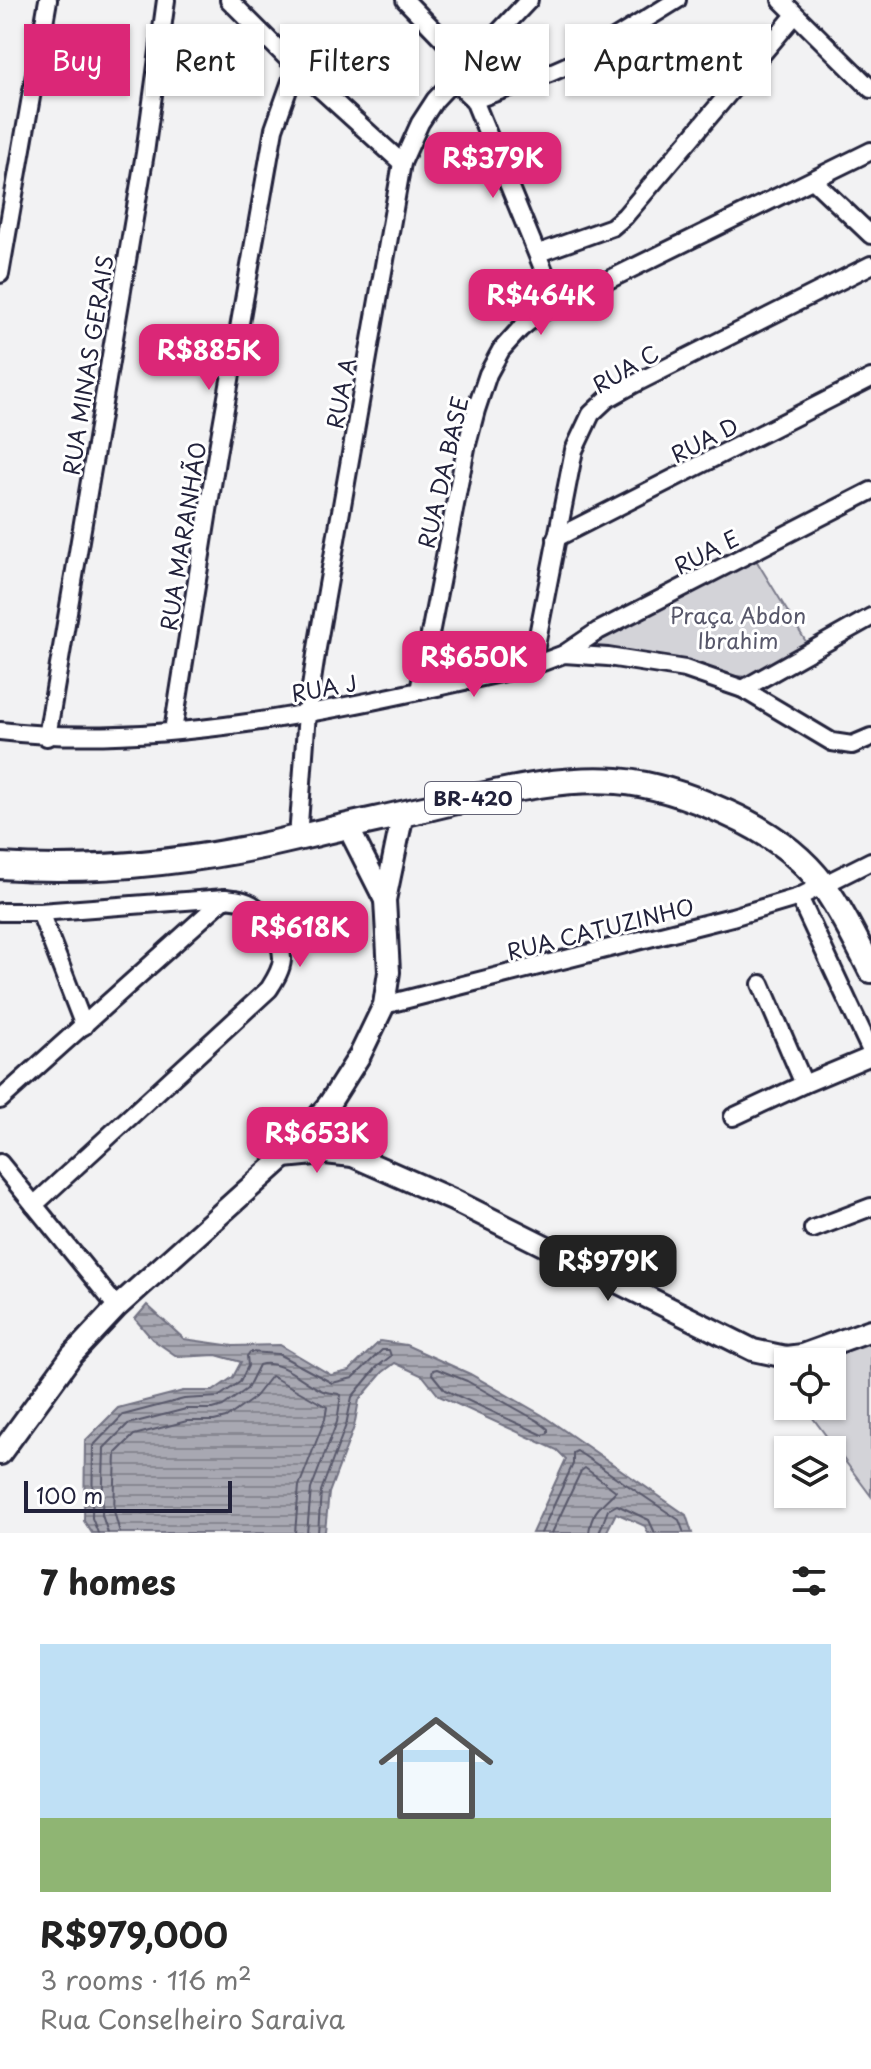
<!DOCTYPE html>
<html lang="en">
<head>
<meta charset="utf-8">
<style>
  :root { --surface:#fff; --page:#f2f2f2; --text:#222; --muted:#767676; --line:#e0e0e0; --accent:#db2777 }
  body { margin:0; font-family:"Playpen Sans",sans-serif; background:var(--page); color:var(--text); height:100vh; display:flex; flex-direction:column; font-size:30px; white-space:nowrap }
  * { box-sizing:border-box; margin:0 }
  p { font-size:26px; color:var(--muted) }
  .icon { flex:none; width:44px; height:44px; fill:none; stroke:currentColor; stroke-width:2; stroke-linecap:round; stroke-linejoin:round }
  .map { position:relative; height:1533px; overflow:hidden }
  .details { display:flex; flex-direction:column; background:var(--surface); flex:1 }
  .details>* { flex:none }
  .banner { position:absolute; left:24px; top:24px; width:824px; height:72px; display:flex; gap:16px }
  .controls { position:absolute; left:774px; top:1348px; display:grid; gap:16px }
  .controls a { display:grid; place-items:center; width:72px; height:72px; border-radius:0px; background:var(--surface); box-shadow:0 2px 6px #0004; font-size:40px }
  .scale { position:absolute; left:24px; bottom:20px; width:208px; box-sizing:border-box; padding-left:8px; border:4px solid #22223b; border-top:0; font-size:22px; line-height:28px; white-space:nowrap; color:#22223b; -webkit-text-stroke:6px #fff; paint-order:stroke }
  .price { position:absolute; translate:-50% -68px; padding:0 18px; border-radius:16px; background:var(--accent); color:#fff; font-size:26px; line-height:52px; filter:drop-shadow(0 2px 4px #0008) }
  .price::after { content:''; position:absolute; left:50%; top:48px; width:24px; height:18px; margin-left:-12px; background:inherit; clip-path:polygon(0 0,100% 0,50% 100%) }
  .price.active { background:#222; color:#fff }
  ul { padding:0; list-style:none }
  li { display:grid; align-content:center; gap:16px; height:424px; padding:0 40px }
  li+li { border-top:2px solid var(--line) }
  li span { display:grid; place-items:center; height:248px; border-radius:0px; color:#555 }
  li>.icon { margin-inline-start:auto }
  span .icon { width:144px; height:144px; fill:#fffc; stroke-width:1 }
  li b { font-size:34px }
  h2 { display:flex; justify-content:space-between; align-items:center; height:96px; padding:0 40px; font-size:34px }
  .tag { padding:0 28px; border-radius:0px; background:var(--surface); box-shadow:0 2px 6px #0004; font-size:28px; line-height:72px }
  .tag.active { background:var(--accent); color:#fff }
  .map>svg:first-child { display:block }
</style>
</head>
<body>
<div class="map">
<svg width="871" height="1533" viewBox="0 0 871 1533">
  <defs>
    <pattern id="water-rules" width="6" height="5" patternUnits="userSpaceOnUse" patternTransform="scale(2)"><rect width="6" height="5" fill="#a8a8b2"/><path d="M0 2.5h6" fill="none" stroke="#888892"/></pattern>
  </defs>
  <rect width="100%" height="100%" fill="#f2f2f3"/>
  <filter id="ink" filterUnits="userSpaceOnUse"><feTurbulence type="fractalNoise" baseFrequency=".0125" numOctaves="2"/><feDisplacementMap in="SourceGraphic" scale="16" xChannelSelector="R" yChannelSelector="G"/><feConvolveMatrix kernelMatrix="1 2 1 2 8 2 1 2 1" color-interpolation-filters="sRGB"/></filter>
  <g filter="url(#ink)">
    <g fill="#d3d3d8" stroke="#7a7a8a" stroke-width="2">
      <polygon points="756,560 808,645 748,677 724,675 686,662 587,651 587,644"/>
      <polygon points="871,1341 871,1496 804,1406 832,1406 832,1393 835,1392 832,1362 822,1362 821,1359"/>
    </g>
    <polygon fill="url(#water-rules)" stroke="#727282" stroke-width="2" points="147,1305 184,1339 233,1346 280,1345 331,1375 349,1371 380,1341 406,1345 470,1374 542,1415 686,1515 692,1533 648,1533 645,1526 616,1513 606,1533 532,1533 566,1459 557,1450 439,1396 423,1376 395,1363 383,1372 359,1400 354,1427 329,1493 325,1531 323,1533 92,1533 84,1521 85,1441 118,1408 183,1391 213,1391 233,1377 241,1362 216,1355 178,1357 152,1339 135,1319"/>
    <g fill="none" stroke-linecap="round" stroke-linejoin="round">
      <g stroke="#58586b" stroke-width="2">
        <polygon points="437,1369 467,1381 538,1421 548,1429 548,1433 543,1435 445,1390 432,1374 433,1370"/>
        <polyline points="98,1533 92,1518 93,1446 123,1415 184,1399 218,1397 240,1382 248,1366 247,1356 250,1352 278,1354 332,1383 353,1378 382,1350 389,1350 391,1356 377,1367 352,1397 346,1425 321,1491 318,1533"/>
        <path d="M 108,1533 L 102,1515 L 104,1448 L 128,1424 L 186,1409 L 213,1409 L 223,1406 L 247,1389 L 259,1365 C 281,1358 303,1383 323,1391 C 330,1394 335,1392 341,1395 L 337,1422 L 311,1489 L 307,1533"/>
        <polyline points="120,1533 114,1511 116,1453 134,1435 187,1421 214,1421 226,1418 253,1399 271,1376 327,1407 325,1419 299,1486 295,1533"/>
        <polyline points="541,1533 573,1464 573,1453 577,1451 679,1520 684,1533"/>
        <path d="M 552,1533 L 581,1471 L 585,1468 L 616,1491 C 603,1504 591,1511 589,1533"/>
        <polyline points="599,1533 608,1510 617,1505 649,1520 655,1533"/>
      </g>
      <defs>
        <g id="minor">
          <polyline points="229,0 296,67 402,163"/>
          <polyline points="405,0 467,64"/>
          <polyline points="781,0 871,89"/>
          <polyline points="453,80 474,100 558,305"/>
          <polyline points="474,100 550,73 580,60 677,0"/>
          <polyline points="813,180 871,235"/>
          <polyline points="539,253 612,227 625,216 795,15"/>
          <polyline points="0,274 48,0"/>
          <polyline points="556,538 871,378"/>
          <polyline points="564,654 598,631 871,491"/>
          <polyline points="532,666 574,450 591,414 607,399 634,384 871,265"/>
          <polyline points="743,689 871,617"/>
          <polyline points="419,691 466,448 476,410 488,374 501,350 520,329 537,315 871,151"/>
          <path d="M 0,731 C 171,751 365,703 532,666 L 564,654 L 608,657 L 685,669 L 743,689 L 832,742 L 852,745 L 871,737"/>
          <polyline points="173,731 217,454 274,129 296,67"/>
          <polyline points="47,737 145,153 166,0"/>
          <polyline points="298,838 307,713 317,648 402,163 420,123 435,100 529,0"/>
          <polyline points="799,897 871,1051"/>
          <path d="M 0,912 L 40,912 L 225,898 C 234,899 243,899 251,904 C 265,912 283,942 282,960 C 281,971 274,981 269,989 L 34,1205"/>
          <polyline points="40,912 84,1026"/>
          <polyline points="761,984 804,1084 871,1056"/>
          <polyline points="384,1005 732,917 799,897 871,861"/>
          <polyline points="0,1100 225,898"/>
          <polyline points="733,1117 804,1084"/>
          <polyline points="0,1163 117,1307"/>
          <polyline points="813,1229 871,1207"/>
        </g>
        <g id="tertiary">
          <polyline points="347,825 385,900"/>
          <polyline points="329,1104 335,1127 353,1156"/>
          <polyline points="284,1157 325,1153 353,1156 453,1200 753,1350 786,1357 802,1355 871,1330"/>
          <polyline points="0,1454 72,1355 117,1307 284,1157 329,1104 360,1055 384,1005 389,972 385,900 403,813"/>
        </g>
        <path id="primary" d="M 0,866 C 101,873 202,861 301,837 C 350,825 400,815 449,803 C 504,791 559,777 617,781 C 656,784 692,797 727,813 C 763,829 799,853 823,885 C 842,911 856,941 871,970"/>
      </defs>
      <use href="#minor" stroke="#22223b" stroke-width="22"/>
      <use href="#tertiary" stroke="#22223b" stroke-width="26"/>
      <use href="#primary" stroke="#22223b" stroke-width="30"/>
      <use href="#minor" stroke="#fff" stroke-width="16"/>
      <use href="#tertiary" stroke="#fff" stroke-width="20"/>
      <use href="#primary" stroke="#fff" stroke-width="24"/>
    </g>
  </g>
  <g text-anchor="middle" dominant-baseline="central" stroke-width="6" stroke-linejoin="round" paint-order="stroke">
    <rect fill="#fff" stroke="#646476" stroke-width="2" x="425" y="782" width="96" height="32" rx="6"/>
    <g font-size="20" font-weight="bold" fill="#22223b">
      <text x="473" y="798">BR-420</text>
    </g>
    <g font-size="22" fill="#22223b" stroke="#fff">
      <text transform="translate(87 365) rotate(-81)">RUA MINAS GERAIS</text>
      <text transform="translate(625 368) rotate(-30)">RUA C</text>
      <text transform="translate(340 393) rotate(-79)">RUA A</text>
      <text transform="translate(704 439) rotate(-27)">RUA D</text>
      <text transform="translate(442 472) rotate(-77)">RUA DA BASE</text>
      <text transform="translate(182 536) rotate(-81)">RUA MARANHÃO</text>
      <text transform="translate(706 551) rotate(-27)">RUA E</text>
      <text transform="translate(324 687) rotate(-10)">RUA J</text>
      <text transform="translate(600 928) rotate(-14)">RUA CATUZINHO</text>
    </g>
    <g font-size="22" fill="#57576a" stroke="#fff">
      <text x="738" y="614">Praça Abdon<tspan x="738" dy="25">Ibrahim</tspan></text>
    </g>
  </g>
</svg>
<div class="controls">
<a><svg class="icon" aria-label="locate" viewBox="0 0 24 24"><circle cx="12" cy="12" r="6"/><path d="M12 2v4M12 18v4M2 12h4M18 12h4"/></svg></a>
<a><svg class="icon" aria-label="layers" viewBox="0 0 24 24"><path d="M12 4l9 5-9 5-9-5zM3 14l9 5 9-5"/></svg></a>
</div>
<div class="scale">100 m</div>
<b class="price" style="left:493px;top:200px">R$379K</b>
<b class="price" style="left:541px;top:337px">R$464K</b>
<b class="price" style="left:209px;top:392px">R$885K</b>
<b class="price" style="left:474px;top:699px">R$650K</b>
<b class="price" style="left:300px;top:969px">R$618K</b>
<b class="price" style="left:317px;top:1175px">R$653K</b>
<b class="price active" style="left:608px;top:1303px">R$979K</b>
<div class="banner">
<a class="tag active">Buy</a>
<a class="tag">Rent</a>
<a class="tag">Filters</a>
<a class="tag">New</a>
<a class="tag">Apartment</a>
</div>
</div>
<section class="details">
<h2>7 homes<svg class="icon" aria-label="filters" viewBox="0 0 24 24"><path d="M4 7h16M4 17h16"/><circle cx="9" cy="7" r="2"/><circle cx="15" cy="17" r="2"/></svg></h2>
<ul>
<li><span style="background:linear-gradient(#bfe0f5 70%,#8fb573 0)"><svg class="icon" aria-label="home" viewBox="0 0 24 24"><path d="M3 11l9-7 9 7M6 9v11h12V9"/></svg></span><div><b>R$979,000</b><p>3 rooms · 116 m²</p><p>Rua Conselheiro Saraiva</p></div></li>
</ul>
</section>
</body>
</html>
